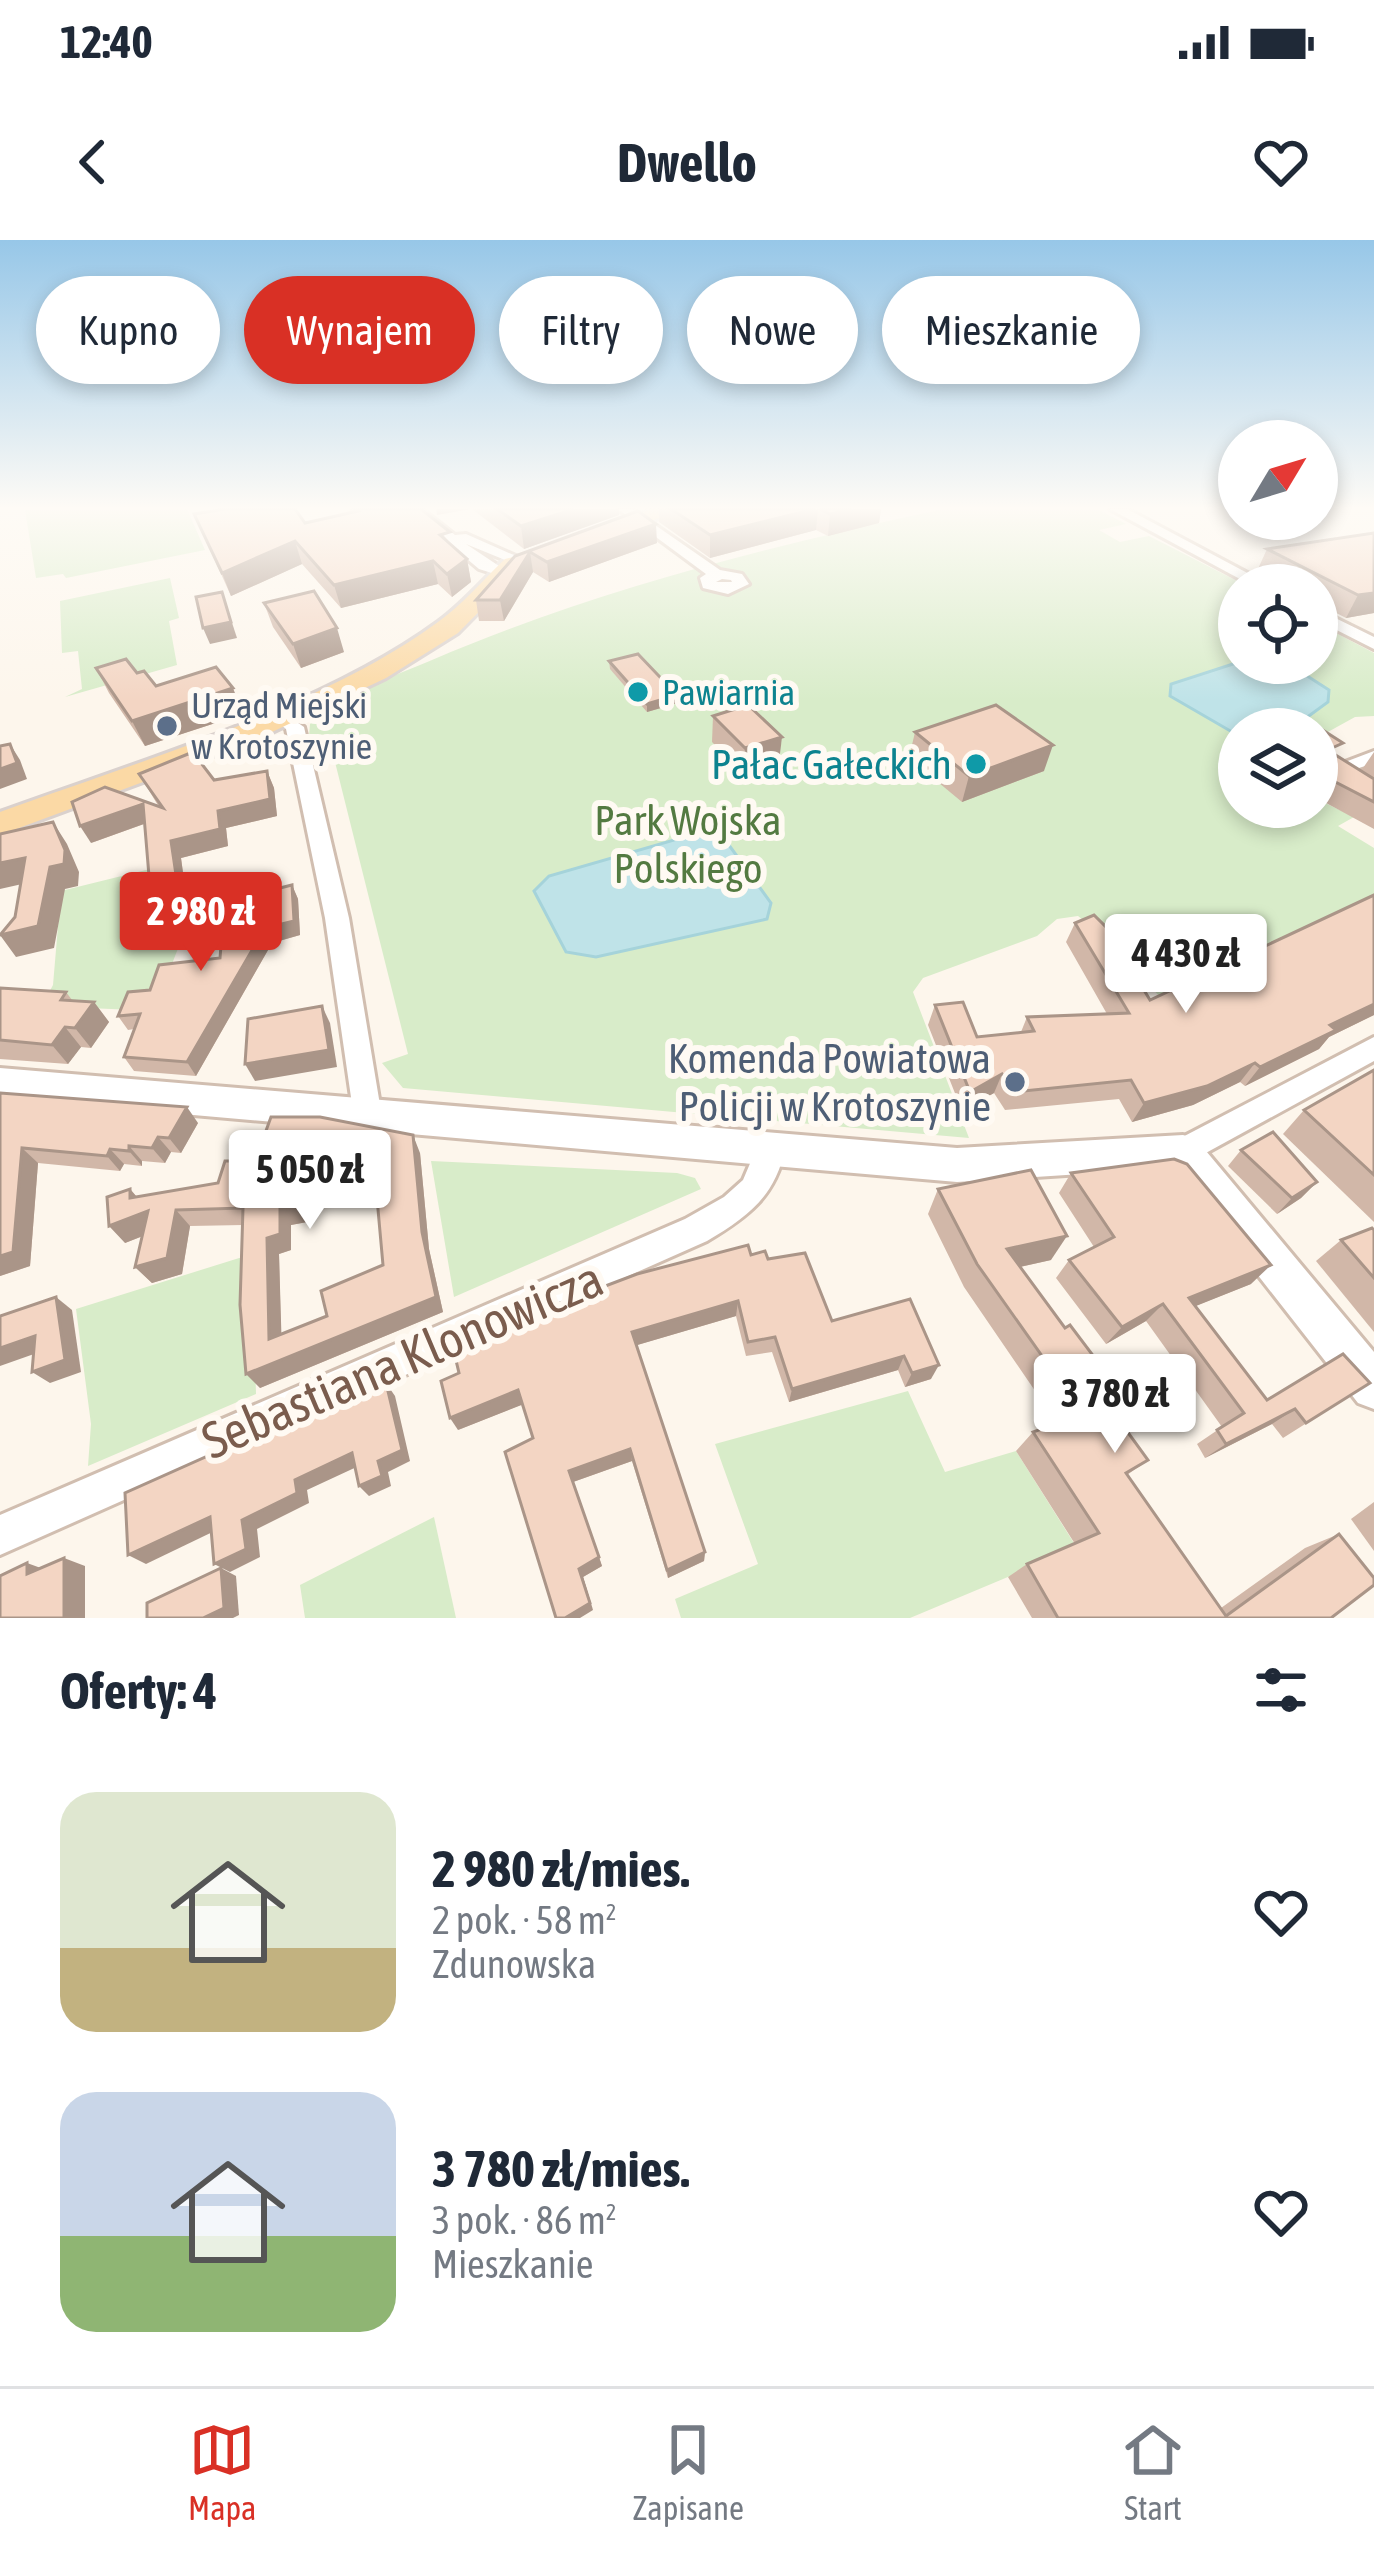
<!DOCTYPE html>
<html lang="pl">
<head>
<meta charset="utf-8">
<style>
  :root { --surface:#fff; --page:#f2f2f3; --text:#1f2937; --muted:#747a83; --line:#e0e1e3; --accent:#d93025 }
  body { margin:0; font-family:"Asap Condensed",sans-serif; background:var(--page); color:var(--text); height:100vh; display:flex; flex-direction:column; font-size:45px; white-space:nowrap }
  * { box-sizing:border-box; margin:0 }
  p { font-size:39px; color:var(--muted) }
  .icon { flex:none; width:66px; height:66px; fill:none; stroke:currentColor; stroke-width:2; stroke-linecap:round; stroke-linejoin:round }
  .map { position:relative; height:1378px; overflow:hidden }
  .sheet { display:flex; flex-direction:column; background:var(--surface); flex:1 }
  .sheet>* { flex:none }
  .banner { position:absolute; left:36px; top:36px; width:1302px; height:108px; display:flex; gap:24px }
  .needle { width:78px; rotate:52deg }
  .controls { position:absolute; left:1218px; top:180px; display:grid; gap:24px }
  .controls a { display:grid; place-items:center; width:120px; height:120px; border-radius:50%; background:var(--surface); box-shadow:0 6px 18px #0003; font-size:60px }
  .price { position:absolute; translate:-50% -102px; padding:0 27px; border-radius:12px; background:#fff; color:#222; font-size:39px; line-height:78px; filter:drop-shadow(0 3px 6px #0008) }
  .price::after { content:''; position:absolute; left:50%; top:72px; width:36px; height:27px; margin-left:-18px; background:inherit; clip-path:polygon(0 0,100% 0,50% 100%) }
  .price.active { background:var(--accent); color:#fff }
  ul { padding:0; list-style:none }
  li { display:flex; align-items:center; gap:36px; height:300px; padding:0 60px }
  li span { display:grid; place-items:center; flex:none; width:336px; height:240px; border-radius:36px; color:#555 }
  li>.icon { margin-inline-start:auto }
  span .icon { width:144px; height:144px; fill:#fffc; stroke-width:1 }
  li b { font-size:51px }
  h2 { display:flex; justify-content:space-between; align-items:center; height:144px; padding:0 60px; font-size:51px }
  .pill { padding:0 42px; border-radius:54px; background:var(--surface); box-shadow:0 6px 18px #0003; font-size:42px; line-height:108px }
  .pill.active { background:var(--accent); color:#fff }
  .status { display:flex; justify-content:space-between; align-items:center; height:84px; padding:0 60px; background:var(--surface); direction:ltr }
  .status svg { height:33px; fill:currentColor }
  header { display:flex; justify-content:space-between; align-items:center; height:156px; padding:0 60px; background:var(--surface); font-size:54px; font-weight:700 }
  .tab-bar { display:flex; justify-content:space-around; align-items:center; height:168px; border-top:3px solid var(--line); background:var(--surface); font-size:33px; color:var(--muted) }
  .tab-bar a { display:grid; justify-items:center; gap:6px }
  .tab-bar .active { color:var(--accent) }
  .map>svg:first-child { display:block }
</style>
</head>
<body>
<div class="status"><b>12:40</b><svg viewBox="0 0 49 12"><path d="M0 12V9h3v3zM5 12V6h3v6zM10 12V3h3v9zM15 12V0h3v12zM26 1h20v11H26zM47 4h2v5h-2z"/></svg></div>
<header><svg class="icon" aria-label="back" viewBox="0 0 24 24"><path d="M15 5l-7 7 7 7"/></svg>Dwello<svg class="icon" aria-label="heart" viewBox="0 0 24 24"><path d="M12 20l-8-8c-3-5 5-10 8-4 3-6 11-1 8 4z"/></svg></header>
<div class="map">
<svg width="1374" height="1378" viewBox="0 0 1374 1378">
  <rect width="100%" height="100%" fill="#fdf6ec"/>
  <g fill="#d8ecc9">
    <polygon points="187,269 205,310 66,338 63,334 36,338 25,270"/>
    <path d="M 944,269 L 1097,269 L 1126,284 L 1099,290 L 1120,302 L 1149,296 L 1245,345 L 1239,345 L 1239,423 L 1317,423 L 1317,383 L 1374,413 L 1374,476 L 1355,477 L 1317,498 L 1317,489 L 1239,489 L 1239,567 L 1317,567 L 1317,559 L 1354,577 L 1338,586 L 1374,608 L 1374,665 L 1166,764 L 1115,706 L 1078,676 L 1057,679 L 1037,696 L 923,738 L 913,752 L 969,898 L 403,848 L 382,823 L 408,814 L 328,494 L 309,496 L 310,484 C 342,455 391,437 432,420 C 595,350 770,306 944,269 Z"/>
    <polygon points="170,338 179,378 169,381 177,425 65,457 82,449 78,411 62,413 60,361"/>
    <polygon points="154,628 159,678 192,672 157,763 134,770 42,766 53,745 61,651"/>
    <polygon points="431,921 677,933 695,938 701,949 454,1057"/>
    <polygon points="252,1014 256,1154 88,1226 91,1184 76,1069"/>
    <polygon points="908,1151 945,1232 1016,1211 1077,1308 910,1378 681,1378 675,1359 758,1324 715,1204"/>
    <polygon points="434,1277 456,1378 305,1378 300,1345"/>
  </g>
  <g fill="#bfe3e8" stroke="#a5d3da" stroke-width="3">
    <polygon points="1239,422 1287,423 1329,450 1328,462 1291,489 1239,489 1239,496 1170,456 1171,444"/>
    <polygon points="705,591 726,601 771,663 767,679 596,717 566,712 534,651 549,636"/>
  </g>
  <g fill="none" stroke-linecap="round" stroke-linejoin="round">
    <defs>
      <g id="minor">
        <polygon points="408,269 422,269 455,295 466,294 527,321 515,324 466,304 508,332 501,336 479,329"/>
        <path d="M 618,269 L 632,269 L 720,330 L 742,334 L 749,344 L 728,354 L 703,348 L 700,338 L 706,334 ZM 722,339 L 731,340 L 732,342 L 716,342 Z"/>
        <polygon points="1110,269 1127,269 1270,345 1251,345"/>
        <polygon points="1317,369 1374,397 1374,409 1317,380"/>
        <polygon points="281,471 304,487 349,678 381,871 377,880 367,883 357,880 353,871 325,678 286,489 272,477"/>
        <polygon points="1374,511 1374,523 1350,531 1374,548 1374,563 1324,530"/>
        <polygon points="1374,797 1374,821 1193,920 1183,924 1173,920 1168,911 1173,902"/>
        <path d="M 770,896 L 780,900 L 785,909 C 775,957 747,977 707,1001 L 0,1315 L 0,1275 L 685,979 L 724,957 L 743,940 L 760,900 Z"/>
      </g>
      <polygon id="tertiary" points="0,828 957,908 1183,895 1196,899 1374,1112 1374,1169 1358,1163 1174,928 957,942 0,858"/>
      <g id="primary">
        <polygon points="651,269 682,269 605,299 597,301 586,294"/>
        <path d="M 513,317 L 521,319 L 521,329 L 458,393 L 386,438 L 251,502 L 0,595 L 0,572 C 137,522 321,468 438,382 C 462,365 483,340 505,319 Z"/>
      </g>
    </defs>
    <use href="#minor" stroke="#d1beb0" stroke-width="6"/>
    <use href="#tertiary" stroke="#d1beb0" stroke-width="6"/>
    <use href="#primary" stroke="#dad1cd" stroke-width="6"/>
    <use href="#minor" fill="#fff" fill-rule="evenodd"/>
    <use href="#tertiary" fill="#fff" fill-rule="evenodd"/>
    <use href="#primary" fill="#fbd9a5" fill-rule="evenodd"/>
  </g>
  <g fill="#d1b7a8" fill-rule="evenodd">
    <polygon points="349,269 421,269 452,305 467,319 471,342 452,357 438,344 341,368 302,324 231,356 194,274 305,283 350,273"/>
    <polygon points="472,269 619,269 619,275 524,309"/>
    <polygon points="659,269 881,269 879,283 828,296 816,290 710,318 659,282"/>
    <polygon points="638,271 657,303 549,342 533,332 504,381 479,381 476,360 515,316"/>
    <polygon points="1374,293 1374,373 1346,378 1317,363 1317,345 1284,345 1257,331 1267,309"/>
    <polygon points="264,363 344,412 301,428 273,387"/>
    <polygon points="609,421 678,463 647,472 610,429"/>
    <polygon points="96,428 137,433 156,446 243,474 145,506 109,453"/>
    <polygon points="713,476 779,522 743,534 712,502"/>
    <polygon points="1317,489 1336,515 1361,531 1374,512 1374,589 1317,558"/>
    <polygon points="915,492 1044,531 962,562 909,518"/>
    <polygon points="267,531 274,548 277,576 226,588 228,606 181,618 187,660 229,638 236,652 236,659 292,645 298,659 300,695 272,703 196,836 134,831 124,817 134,789 128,790 118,776 150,750 220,718 223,684 191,687 183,673 161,677 151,660 144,584 91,603 159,567 139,534 214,540"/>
    <polygon points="1374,655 1374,775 1329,797 1319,809 1245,846 1240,842 1193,865 1132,882 1119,859 1005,870 994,853 962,871 928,785 935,765 977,797 1021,792 1027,777 1107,774 1066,702 1075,683 1150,760"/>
    <polygon points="0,748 66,752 72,760 94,762 109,782 91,808 81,807 68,824 0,819"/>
    <polygon points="1374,830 1374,982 1283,894 1304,870"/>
    <polygon points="0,853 198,883 181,913 171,912 165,923 142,921 142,926 124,924 120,931 38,923 30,1026 0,1036"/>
    <polygon points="1241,910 1317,942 1301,958 1277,974 1228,926"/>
    <path d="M 420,913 L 429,1009 L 443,1072 L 260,1148 L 243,985 L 190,986 L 182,1034 L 152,1043 L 135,1027 L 143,996 L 125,1003 L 130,949 L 137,957 ZM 345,956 L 378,962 L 383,1025 L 327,1076 L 281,1094 L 279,1014 L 291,1010 L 291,985 L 307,982 L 317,959 L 340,965 Z"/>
    <polygon points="1071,933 1251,1044 1195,1066 1267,1160 1370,1143 1283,1198 1272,1184 1205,1218 1197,1204 1222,1187 1146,1081 1106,1104 1056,1038 1069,1020 1094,1007 1059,953"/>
    <polygon points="938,949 1051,1020 1020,1027 1065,1088 1107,1134 1094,1147 1148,1220 1127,1235 1221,1368 1305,1308 1339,1294 1331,1378 1032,1378 1008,1337 1027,1324 1075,1304 1016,1211 1033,1192 1057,1183 964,1047 928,974"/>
    <polygon points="1374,990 1374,1092 1316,1021 1341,1000"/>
    <polygon points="751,1015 768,1019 832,1081 910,1059 931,1139 905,1147 898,1130 789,1162 772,1112 746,1116 736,1076 637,1105 705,1312 704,1321 668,1338 632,1221 573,1242 602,1326 583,1337 593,1370 523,1164 458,1190"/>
    <polygon points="1374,1262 1374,1311 1351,1279"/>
  </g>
  <g fill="#aa9588">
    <polygon points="436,269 471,269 437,275"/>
    <polygon points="574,269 619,269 619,275 524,309 521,286"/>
    <polygon points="818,269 816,290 710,318 710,295"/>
    <polygon points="852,269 881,269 879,283 828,296 830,274"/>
    <polygon points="656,284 657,303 549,342 547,322"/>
    <polygon points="295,301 302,324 231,356 222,333"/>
    <polygon points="530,312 533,332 504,381 500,360"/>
    <polygon points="467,319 471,342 452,357 447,334"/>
    <polygon points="433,321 438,344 341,368 334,345"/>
    <polygon points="222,352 237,398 210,404 203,388"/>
    <polygon points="1374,353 1374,373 1346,378 1358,355"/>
    <polygon points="337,388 344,412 301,428 293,404"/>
    <polygon points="233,448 243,474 145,506 132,481"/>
    <polygon points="677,455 678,463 647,472 647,464"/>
    <polygon points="782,497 779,522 743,534 745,508"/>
    <polygon points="10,504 20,520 27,539 0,549 0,529"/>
    <polygon points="1053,505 1044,531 962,562 969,536"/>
    <polygon points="267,531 274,548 277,576 226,588 228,606 181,618 188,672 161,677 151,660 171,601 218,571"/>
    <polygon points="143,564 152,581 91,603 80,586"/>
    <polygon points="53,582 67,604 79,632 78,646 65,649 54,708 16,717 0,695 38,686"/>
    <polygon points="25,618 40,640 0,649 0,623"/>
    <polygon points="229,638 236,652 235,675 228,661"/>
    <polygon points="292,645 298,659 300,695 272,703 196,836 187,822"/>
    <polygon points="94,762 109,782 91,808 75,788"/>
    <polygon points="1374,764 1374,775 1329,797 1319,809 1245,846 1260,827 1330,785"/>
    <polygon points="322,766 330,783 337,827 255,841 245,824"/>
    <polygon points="65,787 81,807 68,824 52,805"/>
    <polygon points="1255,823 1240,842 1193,865 1132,882 1144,863"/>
    <polygon points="1002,834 994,853 962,871 970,852"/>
    <polygon points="187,867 198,883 181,913 169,898"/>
    <polygon points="413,895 420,913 429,1009 443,1072 260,1148 246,1134 436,1057 422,992"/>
    <polygon points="158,897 171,912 165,923 152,908"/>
    <polygon points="129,906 142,921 142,926 129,911"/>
    <polygon points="22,908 38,923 30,1026 0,1036 0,1016"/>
    <polygon points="110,909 124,924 120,931 107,916"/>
    <polygon points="335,939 345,956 340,965 331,948"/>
    <polygon points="307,942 317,959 307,982 291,985 291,1010 279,1014 282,1114 269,1099 267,998 280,968"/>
    <polygon points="1317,942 1301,958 1277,974 1292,958"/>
    <polygon points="130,949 163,988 125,1003 109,986 130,958"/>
    <polygon points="176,970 190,986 182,1034 152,1043 135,1027"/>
    <polygon points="1067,996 1051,1020 993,1033 1007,1009"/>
    <polygon points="1271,1025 1251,1044 1171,1076 1189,1058"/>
    <polygon points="56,1057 72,1070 81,1132 50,1143 32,1132"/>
    <polygon points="738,1061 736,1076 634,1106 632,1092"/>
    <polygon points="1163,1064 1146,1081 1106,1104 1122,1087"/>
    <polygon points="35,1096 51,1108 0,1126 0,1108"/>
    <polygon points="904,1116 898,1130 789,1162 792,1149"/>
    <polygon points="939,1125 931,1139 905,1147 912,1133"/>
    <polygon points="386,1143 395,1156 410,1221 388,1232 391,1246 369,1256 359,1246 378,1221"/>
    <polygon points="518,1150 524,1164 458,1190 450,1178"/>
    <polygon points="1295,1169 1272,1184 1205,1218 1226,1204"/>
    <polygon points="630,1209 632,1221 573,1242 569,1231"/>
    <polygon points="352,1213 363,1224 307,1250 309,1263 257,1289 260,1317 230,1332 214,1324 242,1280 295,1240"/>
    <polygon points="210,1277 225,1286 146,1324 128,1315"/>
    <polygon points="705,1312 704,1321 668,1338 667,1330"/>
    <polygon points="599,1317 602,1326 583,1337 593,1370 580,1378 565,1378 579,1329"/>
    <polygon points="64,1318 85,1326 85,1378 64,1378"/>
    <polygon points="27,1323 49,1331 27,1334"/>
    <polygon points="221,1328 236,1336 239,1375 233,1378 203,1378"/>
  </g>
  <g fill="#f3d5c3" stroke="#aa9588" stroke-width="3" fill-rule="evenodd">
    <polygon points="225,269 295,269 305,283 358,271 355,269 421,269 450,292 440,295 467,319 447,334 433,321 334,345 295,301 222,333 194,274"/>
    <polygon points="497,269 574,269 521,286"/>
    <polygon points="671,269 815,269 710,295"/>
    <polygon points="820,269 852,269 830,274"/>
    <polygon points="638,271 656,284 547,322 530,312 500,360 476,360 515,316"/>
    <polygon points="1374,293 1374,353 1358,355 1267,309"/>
    <polygon points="314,351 337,388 293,404 264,363"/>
    <polygon points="222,352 231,382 203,388 196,357"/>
    <polygon points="638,414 677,455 647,464 609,421"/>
    <polygon points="126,419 137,433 144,431 156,446 216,427 233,448 132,481 96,428"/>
    <polygon points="748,465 782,497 745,508 713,476"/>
    <polygon points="996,465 1053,505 969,536 915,492"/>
    <polygon points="1318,487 1343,503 1332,508 1334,514 1374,539 1374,562 1318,533 1325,529 1317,525 1317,489 1315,489"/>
    <polygon points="10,504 17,523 0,529 0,506"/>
    <polygon points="188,514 198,519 214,540 267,531 270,559 218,571 220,589 171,601 179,655 151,660 143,564 80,586 72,562 105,547 163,568 139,534"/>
    <polygon points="53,582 65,610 64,624 50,627 38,686 0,695 15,677 25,618 0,623 0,594"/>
    <polygon points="229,638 228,661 292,645 294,681 265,688 187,822 124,817 140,774 118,776 128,752 150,750 159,725 220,718 224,669 183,673 191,645"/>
    <polygon points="1374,655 1374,764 1330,785 1336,790 1260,827 1255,823 1207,846 1144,863 1131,840 1014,852 1002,834 970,852 935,765 963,762 977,797 1034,791 1027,777 1129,773 1075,683 1094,675 1106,687 1150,760"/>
    <polygon points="0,748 66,752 61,760 94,762 75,788 65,787 52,805 0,800"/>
    <polygon points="322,766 329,810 245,824 248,779"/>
    <polygon points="1374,830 1374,935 1304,870"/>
    <polygon points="0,853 187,867 169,898 158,897 152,908 129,906 129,911 110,909 107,916 22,908 13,1012 0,1016"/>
    <path d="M 271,877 L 320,877 L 413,895 L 422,992 L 436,1057 L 246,1134 L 240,1065 L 243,968 L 176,970 L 167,1018 L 135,1027 L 148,971 L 109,986 L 107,957 L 130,949 L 130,958 L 218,943 L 225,921 L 255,921 ZM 335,939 L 376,947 L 383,1025 L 321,1051 L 327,1076 L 269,1099 L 267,998 L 280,994 L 280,968 L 296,965 L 307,942 L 331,948 Z"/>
    <polygon points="1273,892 1317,942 1292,958 1241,910"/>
    <polygon points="1174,919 1187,924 1271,1025 1189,1058 1267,1160 1343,1114 1370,1143 1306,1183 1295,1169 1226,1204 1217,1190 1244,1173 1163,1064 1122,1087 1069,1020 1114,997 1071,933"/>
    <polygon points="1031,930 1067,996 1007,1009 1065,1088 1070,1085 1107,1134 1092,1143 1148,1220 1126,1233 1226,1376 1339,1294 1374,1338 1374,1345 1331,1378 1058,1378 1027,1324 1099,1293 1033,1192 1083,1174 977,1024 938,949"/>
    <polygon points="1372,988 1374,990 1374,1038 1341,1000"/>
    <polygon points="748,1005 751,1015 765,1011 768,1019 805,1013 832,1081 910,1059 939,1125 912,1133 904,1116 792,1149 775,1097 748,1102 738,1061 632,1092 705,1312 667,1330 630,1209 569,1231 599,1317 579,1329 590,1363 565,1378 556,1378 505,1212 533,1198 518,1150 450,1178 441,1141 459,1133 454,1112 502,1091 500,1086 637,1034"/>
    <polygon points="56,1057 65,1120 32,1132 35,1096 0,1108 0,1076"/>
    <polygon points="386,1143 402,1210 378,1221 382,1236 359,1246 352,1213 295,1240 297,1253 242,1280 246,1309 214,1324 210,1277 128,1315 125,1253 342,1156 343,1162"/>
    <polygon points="64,1318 64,1378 0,1378 0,1336 27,1323 27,1334"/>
    <polygon points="221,1328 224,1368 203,1378 147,1378 147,1363"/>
  </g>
  <linearGradient id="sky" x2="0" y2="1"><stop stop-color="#97c7e8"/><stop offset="0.58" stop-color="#fefbf6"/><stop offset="1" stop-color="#fefbf6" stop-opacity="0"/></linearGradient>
  <rect width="1374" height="462" fill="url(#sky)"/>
  <g fill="#0f9aa8" stroke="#fffaf3" stroke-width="4.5">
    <circle cx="638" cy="452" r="12"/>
    <circle cx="976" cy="524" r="12"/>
  </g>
  <g fill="#5c6f8a" stroke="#fffaf3" stroke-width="4.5">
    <circle cx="167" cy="486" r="12"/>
    <circle cx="1015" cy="842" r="12"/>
  </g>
  <g text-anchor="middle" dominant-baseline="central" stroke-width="12" stroke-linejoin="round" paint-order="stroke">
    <g font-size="36" fill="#0d838f" stroke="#fffaf3" text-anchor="start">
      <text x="662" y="452">Pawiarnia</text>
    </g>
    <g font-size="36" fill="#4e5e75" stroke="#fffaf3" text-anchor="start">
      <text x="191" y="465">Urząd Miejski<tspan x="191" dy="41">w Krotoszynie</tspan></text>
    </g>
    <g font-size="42" fill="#0d838f" stroke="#fffaf3" text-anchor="end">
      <text x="952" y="524">Pałac Gałeckich</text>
    </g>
    <g font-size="42" fill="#537a41" stroke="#fffaf3">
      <text x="688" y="580">Park Wojska<tspan x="688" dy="48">Polskiego</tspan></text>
    </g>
    <g font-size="42" fill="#4e5e75" stroke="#fffaf3" text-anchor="end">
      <text x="991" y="818">Komenda Powiatowa<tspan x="991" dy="48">Policji w Krotoszynie</tspan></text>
    </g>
    <g font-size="51" fill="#7a5c4d" stroke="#fffaf3">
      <text transform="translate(402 1119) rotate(-23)">Sebastiana Klonowicza</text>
    </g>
  </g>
</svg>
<div class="controls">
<a><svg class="needle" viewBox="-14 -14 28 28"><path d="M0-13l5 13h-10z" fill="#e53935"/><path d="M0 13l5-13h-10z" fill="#747a83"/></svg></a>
<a><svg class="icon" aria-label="locate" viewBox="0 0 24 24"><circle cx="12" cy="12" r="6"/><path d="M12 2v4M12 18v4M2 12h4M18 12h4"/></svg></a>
<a><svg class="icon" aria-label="layers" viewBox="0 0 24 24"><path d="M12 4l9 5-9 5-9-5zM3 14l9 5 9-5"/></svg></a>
</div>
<b class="price active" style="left:201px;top:734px">2 980 zł</b>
<b class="price" style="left:1186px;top:776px">4 430 zł</b>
<b class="price" style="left:310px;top:992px">5 050 zł</b>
<b class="price" style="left:1115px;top:1216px">3 780 zł</b>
<div class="banner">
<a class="pill">Kupno</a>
<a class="pill active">Wynajem</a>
<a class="pill">Filtry</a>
<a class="pill">Nowe</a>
<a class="pill">Mieszkanie</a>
</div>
</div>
<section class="sheet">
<h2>Oferty: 4<svg class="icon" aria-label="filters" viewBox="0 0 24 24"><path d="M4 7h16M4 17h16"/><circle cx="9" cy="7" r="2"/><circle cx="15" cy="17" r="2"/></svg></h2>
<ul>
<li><span style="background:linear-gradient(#dfe7d0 65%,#c2b280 0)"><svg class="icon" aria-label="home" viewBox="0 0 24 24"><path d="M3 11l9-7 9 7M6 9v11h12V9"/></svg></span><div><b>2 980 zł/mies.</b><p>2 pok. · 58 m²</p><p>Zdunowska</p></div><svg class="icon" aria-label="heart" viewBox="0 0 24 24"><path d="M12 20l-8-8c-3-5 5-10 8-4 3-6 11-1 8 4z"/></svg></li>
<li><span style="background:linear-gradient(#c9d6e8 60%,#8fb573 0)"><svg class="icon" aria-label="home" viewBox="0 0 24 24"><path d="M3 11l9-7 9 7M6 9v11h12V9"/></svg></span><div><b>3 780 zł/mies.</b><p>3 pok. · 86 m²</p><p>Mieszkanie</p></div><svg class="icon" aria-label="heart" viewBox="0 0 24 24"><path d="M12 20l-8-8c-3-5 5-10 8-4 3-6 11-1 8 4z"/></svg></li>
</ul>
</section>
<nav class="tab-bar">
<a class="active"><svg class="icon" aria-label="map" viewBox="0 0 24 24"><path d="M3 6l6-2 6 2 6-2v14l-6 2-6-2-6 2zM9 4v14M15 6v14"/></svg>Mapa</a>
<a><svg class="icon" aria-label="saved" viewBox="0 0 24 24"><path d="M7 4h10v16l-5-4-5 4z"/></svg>Zapisane</a>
<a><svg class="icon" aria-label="home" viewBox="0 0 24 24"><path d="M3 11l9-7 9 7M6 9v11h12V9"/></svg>Start</a>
</nav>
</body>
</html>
